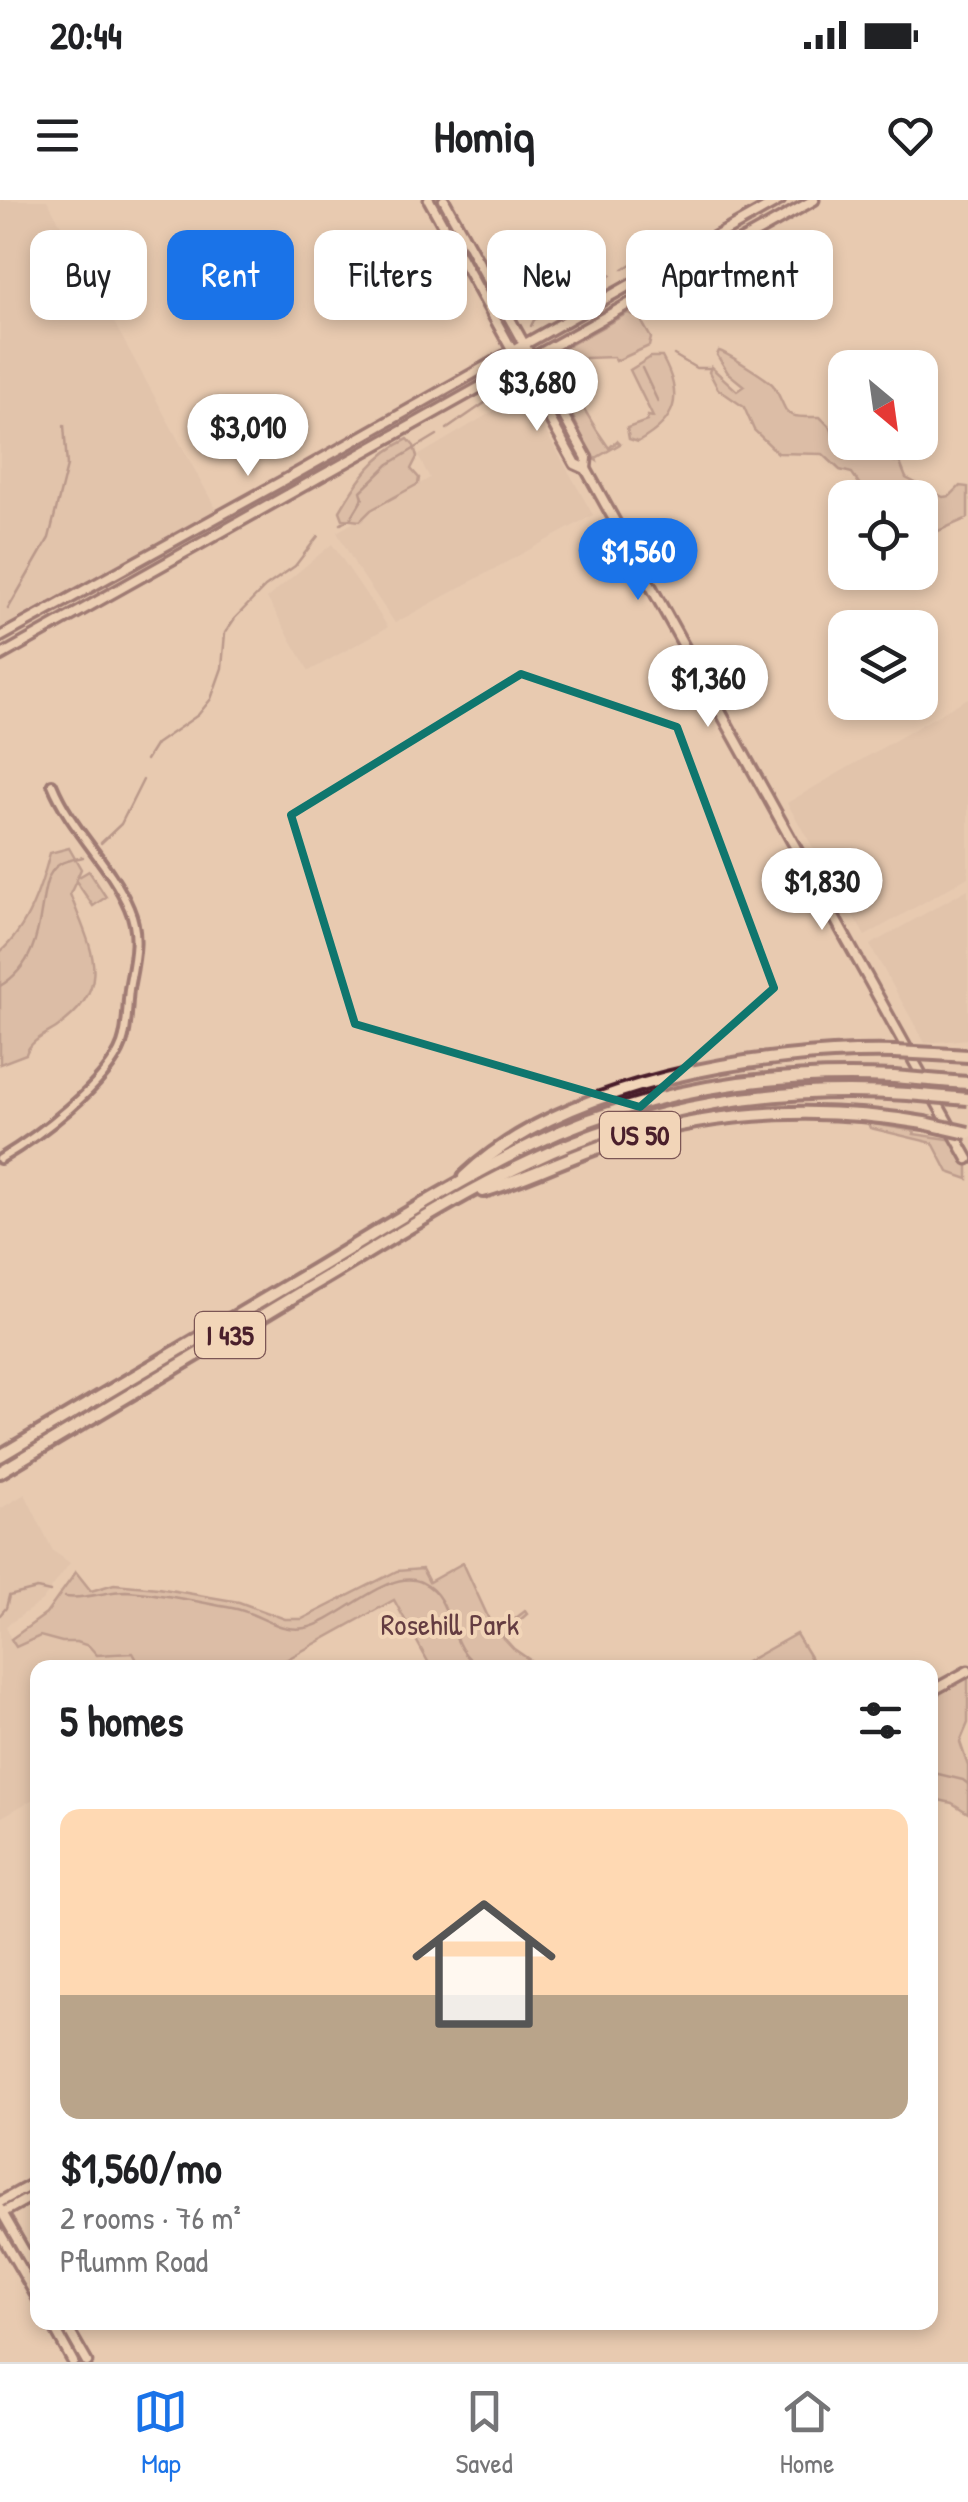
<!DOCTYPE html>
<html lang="en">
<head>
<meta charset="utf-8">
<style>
  :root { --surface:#fff; --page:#f6f6f6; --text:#202124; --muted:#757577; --line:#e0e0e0; --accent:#1a73e8 }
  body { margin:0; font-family:"Patrick Hand",sans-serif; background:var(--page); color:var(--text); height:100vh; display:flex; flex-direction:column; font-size:38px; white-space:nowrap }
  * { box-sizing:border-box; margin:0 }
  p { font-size:32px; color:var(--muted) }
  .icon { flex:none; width:55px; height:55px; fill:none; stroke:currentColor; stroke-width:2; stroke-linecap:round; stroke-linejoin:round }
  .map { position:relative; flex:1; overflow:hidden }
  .drawer { position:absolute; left:30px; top:1460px; width:908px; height:670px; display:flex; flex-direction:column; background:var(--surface); border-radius:20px; box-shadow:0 5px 15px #0003 }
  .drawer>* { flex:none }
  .hud { position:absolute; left:30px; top:30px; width:910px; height:90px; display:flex; gap:20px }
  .needle { width:65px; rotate:151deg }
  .controls { position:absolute; left:828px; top:150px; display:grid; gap:20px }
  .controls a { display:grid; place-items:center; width:110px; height:110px; border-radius:20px; background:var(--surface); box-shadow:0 5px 15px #0003; font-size:50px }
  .price { position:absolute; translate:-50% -85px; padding:0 22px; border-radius:35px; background:#fff; color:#222; font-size:32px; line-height:65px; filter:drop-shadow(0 2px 5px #0008) }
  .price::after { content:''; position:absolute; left:50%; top:60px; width:30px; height:22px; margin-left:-15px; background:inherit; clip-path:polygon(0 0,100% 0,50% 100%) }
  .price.selected { background:var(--accent); color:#fff }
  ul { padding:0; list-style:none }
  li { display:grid; align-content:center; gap:20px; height:530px; padding:0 30px }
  li span { display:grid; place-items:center; height:310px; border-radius:20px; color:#555 }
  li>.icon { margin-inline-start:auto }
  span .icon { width:180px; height:180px; fill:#fffc; stroke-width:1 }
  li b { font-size:42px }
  h2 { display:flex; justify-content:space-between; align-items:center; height:120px; padding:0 30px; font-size:42px }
  .tag { padding:0 35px; border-radius:20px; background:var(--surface); box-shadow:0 5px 15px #0003; font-size:35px; line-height:90px }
  .tag.selected { background:var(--accent); color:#fff }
  .status { display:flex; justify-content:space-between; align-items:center; height:70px; padding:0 50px; background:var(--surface); direction:ltr }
  .status svg { height:28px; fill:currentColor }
  header { display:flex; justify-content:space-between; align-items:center; height:130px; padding:0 30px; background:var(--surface); font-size:45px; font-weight:700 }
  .dock { display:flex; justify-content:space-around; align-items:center; height:140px; border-top:2px solid var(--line); background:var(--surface); font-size:28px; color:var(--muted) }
  .dock a { display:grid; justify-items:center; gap:5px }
  .dock .selected { color:var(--accent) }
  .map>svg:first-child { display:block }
</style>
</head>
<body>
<div class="status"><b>20:44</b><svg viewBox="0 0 49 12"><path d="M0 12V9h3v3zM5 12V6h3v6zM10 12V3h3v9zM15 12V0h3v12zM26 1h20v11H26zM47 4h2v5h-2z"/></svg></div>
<header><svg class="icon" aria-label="menu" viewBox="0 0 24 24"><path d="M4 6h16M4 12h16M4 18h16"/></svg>Homiq<svg class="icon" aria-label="heart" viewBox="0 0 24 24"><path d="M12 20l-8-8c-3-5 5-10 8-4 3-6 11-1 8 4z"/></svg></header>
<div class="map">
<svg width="968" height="2162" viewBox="0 0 968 2162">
  <rect width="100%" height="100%" fill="#e8cab0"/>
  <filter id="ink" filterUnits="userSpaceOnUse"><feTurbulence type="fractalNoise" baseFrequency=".01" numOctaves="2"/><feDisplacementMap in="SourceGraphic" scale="20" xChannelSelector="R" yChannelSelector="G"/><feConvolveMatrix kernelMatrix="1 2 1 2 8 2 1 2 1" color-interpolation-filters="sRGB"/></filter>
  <g filter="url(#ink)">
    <g fill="#dbbca5">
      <polygon points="0,0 47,0 216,309 0,428"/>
      <polygon points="524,193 593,315 395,423 356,366 337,332 430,278 418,256"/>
      <polygon points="332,344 388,427 309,471 267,398"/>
      <polygon points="968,498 968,677 865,736 787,603"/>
      <polygon points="968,689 968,839 925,843 870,745"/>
      <polygon points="25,1294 53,1351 70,1363 42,1401 6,1426 12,1443 17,1447 40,1436 62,1442 77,1442 101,1454 116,1456 134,1452 142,1467 38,1468 37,1597 0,1618 0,1309"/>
    </g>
    <g fill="#ceae99" stroke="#8c6662" stroke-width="2.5">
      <path d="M 628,113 L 639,117 L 651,138 L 649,146 L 616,161 L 614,157 L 585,158 L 581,162 L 578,158 L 563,167 C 576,196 590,222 609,248 L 617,241 L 620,244 L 596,258 L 597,261 L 592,258 L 569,208 L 547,173 L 545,159 Z"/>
      <path d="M 719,151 C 727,153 768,179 773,185 C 791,214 778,218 820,217 L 831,228 L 835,241 C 844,242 853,242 862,244 C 877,247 884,261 900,263 L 906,278 L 943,297 L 950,296 L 960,286 L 968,287 L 968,318 L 920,339 L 920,298 L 868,297 L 852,273 L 840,270 L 823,254 L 778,253 L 754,230 L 744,207 L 718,189 L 709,172 L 711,167 L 737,191 L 744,186 L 728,173 L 717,155 Z"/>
      <path d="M 651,157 L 662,157 C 684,197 677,220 638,242 L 629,239 L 627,228 L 647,221 L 648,216 L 653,217 L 630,170 Z"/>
      <path d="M 408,239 L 414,246 L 417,257 L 411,269 L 419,278 L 418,284 L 371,310 L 360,321 L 343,319 L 340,311 C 358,280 374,255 408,239 Z"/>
      <path d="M 69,648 L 81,669 L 77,678 L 89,671 L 106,697 L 93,706 L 76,681 L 70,694 C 91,749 116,787 56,828 C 45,835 30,841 26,854 L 0,864 L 0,752 C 28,728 41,687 50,653 Z"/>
      <polygon points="868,923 915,931 914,934 955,940 968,965 968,979 948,972 933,943 870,928"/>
      <polygon points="463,1363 488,1417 499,1431 525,1411 527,1414 502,1436 514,1449 540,1467 431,1467 394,1400 273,1467 141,1467 133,1453 97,1455 89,1446 77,1442 62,1442 40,1436 16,1447 11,1439 46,1414 76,1372 91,1391 114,1384 158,1388 239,1402 285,1419 302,1419 397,1371 422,1369 429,1382"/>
      <polygon points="796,1434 816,1467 737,1467"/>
      <polygon points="968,1474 968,1523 960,1542 968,1566 968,1613 952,1603 930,1598 930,1496"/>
    </g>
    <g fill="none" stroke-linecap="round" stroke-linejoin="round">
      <g stroke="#835d5b" stroke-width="2.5">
        <polyline points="623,69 674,37"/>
        <polyline points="531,126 534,120 611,75"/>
        <polyline points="674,155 696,168 709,168"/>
        <polyline points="642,168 658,202"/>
        <polyline points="447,229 514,183"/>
        <polyline points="341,324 351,318 363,298 361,291 389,264 437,235"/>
        <polyline points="8,409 49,338 67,266 64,225"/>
        <polyline points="146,560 156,544 198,515 211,499 222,468 225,433 235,418 265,387 295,366 318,336"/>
        <polyline points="101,643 121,624 143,580"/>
        <path d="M 0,786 C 57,752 30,680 60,664 C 66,660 76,659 83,657"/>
        <path d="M 65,1397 C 86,1400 105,1391 126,1391 C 161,1393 198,1402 232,1408 C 258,1412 278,1433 305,1428 C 340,1422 390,1365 423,1383 C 457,1400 444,1450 483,1468"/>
        <polyline points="0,1415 6,1408 9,1396 37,1389 50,1392"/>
        <polyline points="930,1572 963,1580 968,1584"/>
      </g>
      <defs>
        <path id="minor" d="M 0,959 C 37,937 107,885 122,844 C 129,824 126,804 130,783 C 135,757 140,733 129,708 C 110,663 70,629 52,584"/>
        <g id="major">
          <polyline points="429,0 575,264 586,269"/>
          <polyline points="444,0 587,258 586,269 968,959"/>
          <polyline points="0,437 297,273 780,0"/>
          <polyline points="0,456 814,0"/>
          <polyline points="930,1492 968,1471"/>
          <polyline points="0,2002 38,1981"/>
          <polyline points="0,2009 38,2075"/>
          <polyline points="2,2013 38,1993"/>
          <polyline points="0,2033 38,2099"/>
          <polyline points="51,2122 73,2162"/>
          <polyline points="64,2122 87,2162"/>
        </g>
        <g id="highway">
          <polyline points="935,854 968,856"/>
          <polyline points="953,882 968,883"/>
          <path d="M 464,977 C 564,882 762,849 895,852"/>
          <path d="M 483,991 C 530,978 573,954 620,940 C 719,910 823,906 924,923"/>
          <path d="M 0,1256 C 105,1194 209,1132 314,1070 C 385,1027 456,982 531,945 C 644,890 769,871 894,877"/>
          <path d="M 0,1272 C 104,1210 209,1148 313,1085 C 385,1043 455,996 531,961 C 648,905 778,885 908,894"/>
        </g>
      </defs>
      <use href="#minor" stroke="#4a1f2b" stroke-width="14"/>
      <use href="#major" stroke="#4a1f2b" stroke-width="15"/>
      <use href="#highway" stroke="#4a1f2b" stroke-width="18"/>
      <use href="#minor" stroke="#f2d5b8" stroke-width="6"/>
      <use href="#major" stroke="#f2d5b8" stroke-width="8"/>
      <use href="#highway" stroke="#f2d5b8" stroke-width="10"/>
      <defs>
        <g id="highway-bridge">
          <polyline points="895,852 935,854"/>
          <polyline points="894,877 953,882"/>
          <polyline points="908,894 968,899"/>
          <polyline points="924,923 968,933"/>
        </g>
      </defs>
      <use href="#highway-bridge" stroke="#4a1f2b" stroke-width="18" stroke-linecap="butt"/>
      <use href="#highway-bridge" stroke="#f2d5b8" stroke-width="10"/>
    </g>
  </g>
  <path d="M0 0H968V2162H0ZM 521,474 L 677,527 L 774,788 L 640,907 L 355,824 L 291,615 Z" fill="#e8cab0" fill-opacity=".55" fill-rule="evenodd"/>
  <path fill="none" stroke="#0f766e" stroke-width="8" stroke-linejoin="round" d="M 521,474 L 677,527 L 774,788 L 640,907 L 355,824 L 291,615 Z"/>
  <g text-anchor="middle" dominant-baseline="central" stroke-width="8" stroke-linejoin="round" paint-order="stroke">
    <g fill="#f2d5b8" stroke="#7c5655" stroke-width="2.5">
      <rect x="600" y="912" width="80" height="46" rx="8"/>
      <rect x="195" y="1112" width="70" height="46" rx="8"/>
    </g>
    <g font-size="28" font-weight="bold" fill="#4a1f2b">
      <text x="640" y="935">US 50</text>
      <text x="230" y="1135">I 435</text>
    </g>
    <g font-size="30" fill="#643c41" stroke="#f2d5b8">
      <text x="450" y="1424">Rosehill Park</text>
    </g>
  </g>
</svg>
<div class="controls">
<a><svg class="needle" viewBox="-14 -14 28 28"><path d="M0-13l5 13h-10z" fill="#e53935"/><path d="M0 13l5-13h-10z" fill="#757577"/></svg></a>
<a><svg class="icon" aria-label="locate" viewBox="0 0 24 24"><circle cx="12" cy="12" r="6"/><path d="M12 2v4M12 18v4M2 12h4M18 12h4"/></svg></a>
<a><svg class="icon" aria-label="layers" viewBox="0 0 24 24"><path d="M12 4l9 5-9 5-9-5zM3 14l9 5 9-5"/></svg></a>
</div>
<b class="price" style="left:537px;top:234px">$3,680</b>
<b class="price" style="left:248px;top:279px">$3,010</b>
<b class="price selected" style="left:638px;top:403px">$1,560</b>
<b class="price" style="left:708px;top:530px">$1,360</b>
<b class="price" style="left:822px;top:733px">$1,830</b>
<div class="hud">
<a class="tag">Buy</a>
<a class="tag selected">Rent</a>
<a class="tag">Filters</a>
<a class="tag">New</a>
<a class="tag">Apartment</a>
</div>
<section class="drawer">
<h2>5 homes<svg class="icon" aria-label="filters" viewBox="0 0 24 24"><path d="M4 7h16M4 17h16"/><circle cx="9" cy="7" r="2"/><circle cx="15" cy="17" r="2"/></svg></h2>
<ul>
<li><span style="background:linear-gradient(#ffd9b3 60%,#b9a48a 0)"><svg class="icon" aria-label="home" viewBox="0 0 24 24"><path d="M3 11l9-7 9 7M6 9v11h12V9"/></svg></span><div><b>$1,560/mo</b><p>2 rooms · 76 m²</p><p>Pflumm Road</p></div></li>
</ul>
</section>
</div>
<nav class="dock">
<a class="selected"><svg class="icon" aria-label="map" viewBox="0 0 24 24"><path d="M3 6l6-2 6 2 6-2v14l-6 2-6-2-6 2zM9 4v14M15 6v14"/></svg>Map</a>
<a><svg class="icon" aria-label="saved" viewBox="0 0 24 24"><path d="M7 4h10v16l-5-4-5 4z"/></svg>Saved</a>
<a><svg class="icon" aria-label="home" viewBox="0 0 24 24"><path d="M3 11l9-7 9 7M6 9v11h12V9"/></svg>Home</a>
</nav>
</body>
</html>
